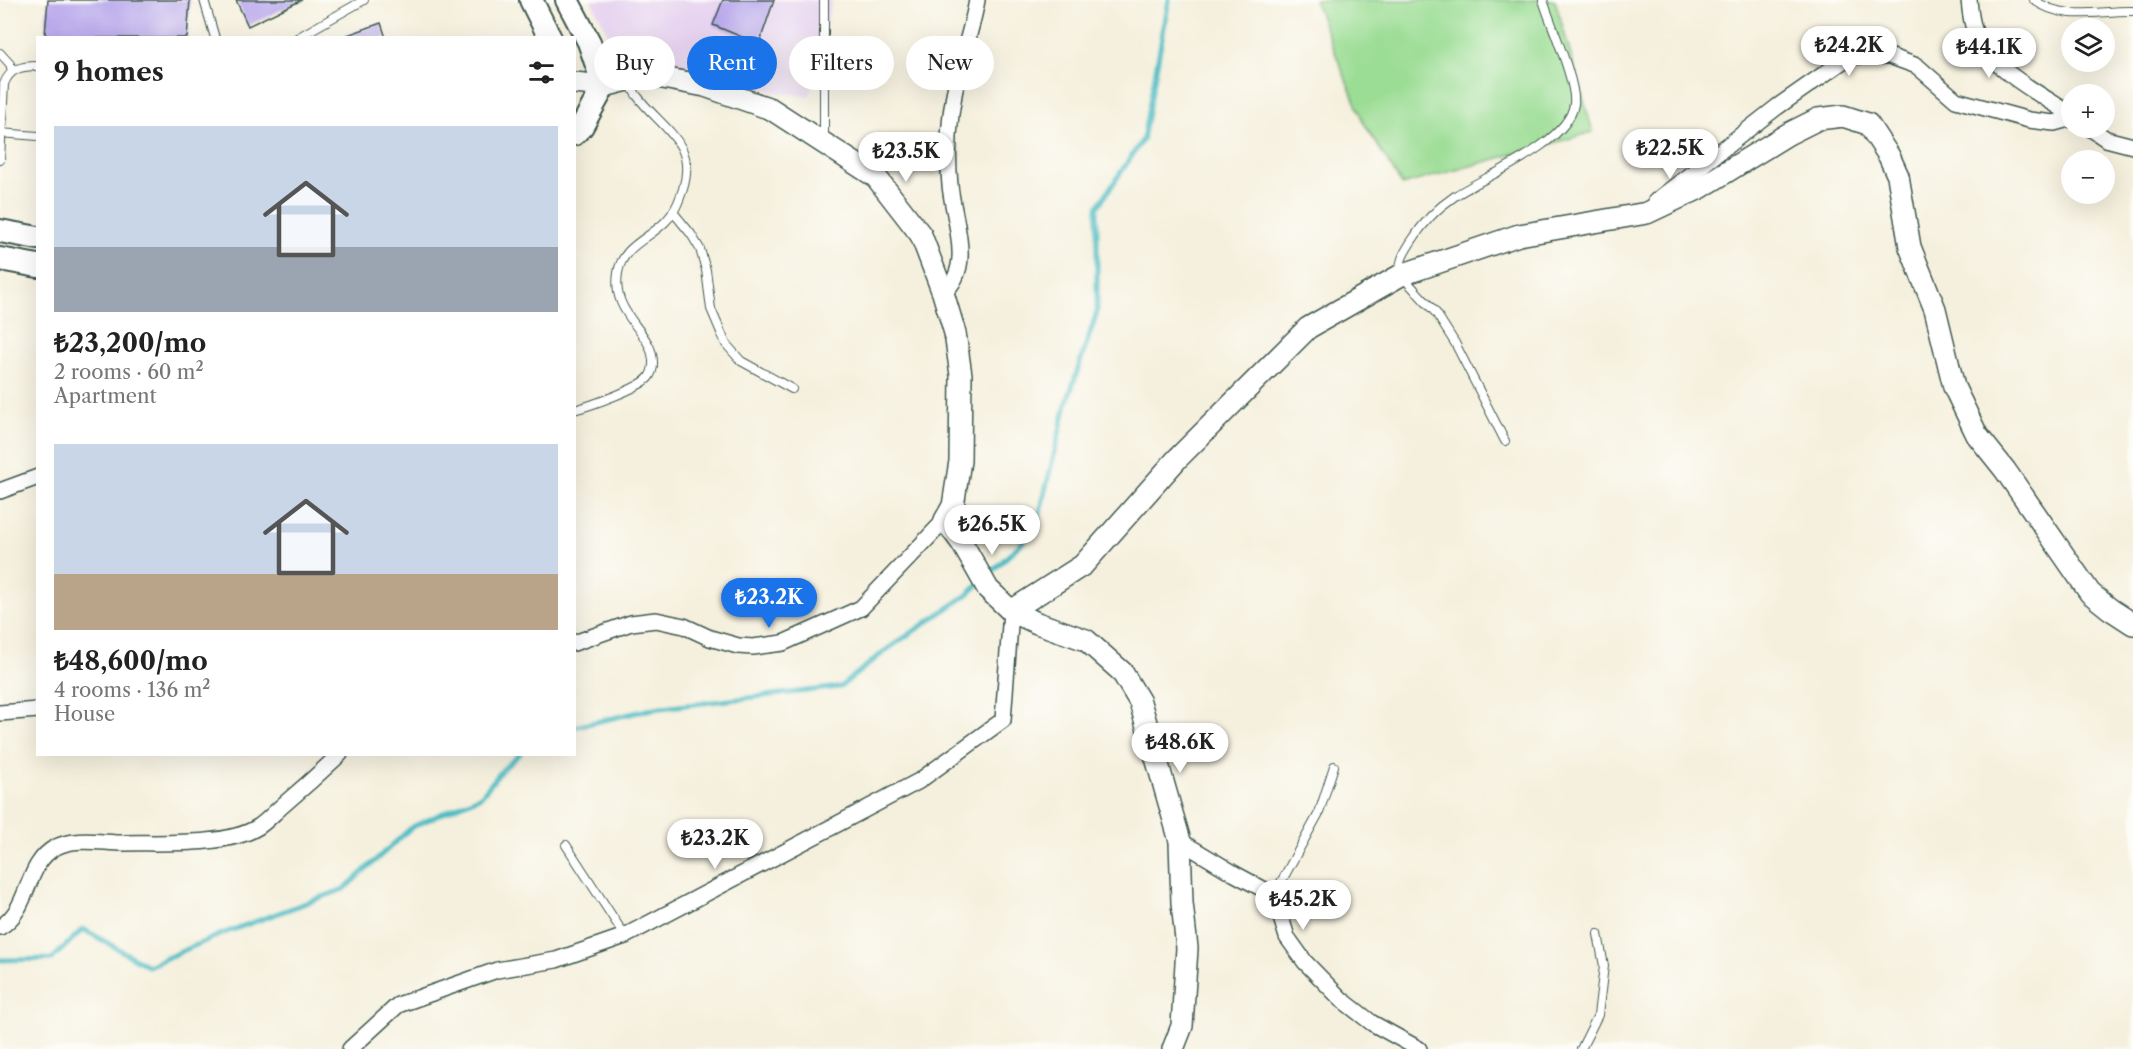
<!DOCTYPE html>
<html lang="en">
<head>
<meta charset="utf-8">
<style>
  :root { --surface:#fff; --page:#f6f6f6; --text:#222; --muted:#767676; --accent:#1a73e8 }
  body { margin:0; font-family:"Libre Caslon Text",serif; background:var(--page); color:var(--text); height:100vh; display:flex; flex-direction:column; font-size:22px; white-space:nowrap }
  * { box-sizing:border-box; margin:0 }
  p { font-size:20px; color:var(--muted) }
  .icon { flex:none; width:33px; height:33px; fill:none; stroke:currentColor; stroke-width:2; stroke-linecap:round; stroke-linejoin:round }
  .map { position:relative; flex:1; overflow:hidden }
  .sheet { position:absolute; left:36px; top:36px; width:540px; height:720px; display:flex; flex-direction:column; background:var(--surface); border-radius:0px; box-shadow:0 6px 24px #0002 }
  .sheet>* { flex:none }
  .banner { position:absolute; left:594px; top:36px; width:570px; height:54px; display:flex; gap:12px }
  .buttons { position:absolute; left:2061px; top:18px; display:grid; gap:12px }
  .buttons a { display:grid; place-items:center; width:54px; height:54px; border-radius:50%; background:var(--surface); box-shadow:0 6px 24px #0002; font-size:30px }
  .price { position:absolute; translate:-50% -51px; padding:0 14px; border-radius:21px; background:#fff; color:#222; font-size:20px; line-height:39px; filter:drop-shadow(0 2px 3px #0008) }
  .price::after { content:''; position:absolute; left:50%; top:36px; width:18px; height:14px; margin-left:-9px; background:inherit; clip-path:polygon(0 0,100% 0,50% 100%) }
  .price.selected { background:var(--accent); color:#fff }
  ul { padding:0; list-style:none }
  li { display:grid; align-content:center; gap:12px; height:318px; padding:0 18px }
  li span { display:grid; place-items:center; height:186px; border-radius:0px; color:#555 }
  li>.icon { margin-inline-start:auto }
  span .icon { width:108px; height:108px; fill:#fffc; stroke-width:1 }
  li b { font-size:26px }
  h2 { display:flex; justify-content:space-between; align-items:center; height:72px; padding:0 18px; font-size:26px }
  .pill { padding:0 21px; border-radius:27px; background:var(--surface); box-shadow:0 6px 24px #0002; font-size:21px; line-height:54px }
  .pill.selected { background:var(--accent); color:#fff }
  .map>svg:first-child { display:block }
</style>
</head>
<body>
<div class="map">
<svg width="2133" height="1049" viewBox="0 0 2133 1049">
  <rect width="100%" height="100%" fill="#fdfcf7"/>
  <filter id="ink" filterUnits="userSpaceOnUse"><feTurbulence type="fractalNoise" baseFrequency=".0167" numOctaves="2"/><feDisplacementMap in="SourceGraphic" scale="12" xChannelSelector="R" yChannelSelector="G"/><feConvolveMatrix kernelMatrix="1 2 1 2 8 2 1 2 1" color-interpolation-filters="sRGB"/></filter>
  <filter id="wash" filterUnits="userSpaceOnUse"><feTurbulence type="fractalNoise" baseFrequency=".008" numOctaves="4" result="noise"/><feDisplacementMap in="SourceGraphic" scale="24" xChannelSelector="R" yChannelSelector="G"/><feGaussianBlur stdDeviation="1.35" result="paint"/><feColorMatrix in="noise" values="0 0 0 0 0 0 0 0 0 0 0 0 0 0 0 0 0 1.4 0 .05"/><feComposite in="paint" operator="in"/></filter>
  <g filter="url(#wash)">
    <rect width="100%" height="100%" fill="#f5f0dd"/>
    <polygon fill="#e6d2f0" points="591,0 832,0 810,96 780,93 614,46"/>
    <polygon fill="#9bdd94" stroke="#5d8d64" stroke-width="1.5" points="1314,0 1555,0 1593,132 1402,185 1363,122"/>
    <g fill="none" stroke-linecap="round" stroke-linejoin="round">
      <g stroke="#4ebcc4" stroke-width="5">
        <polyline points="986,577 1036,529 1066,405 1097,312 1097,208 1143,139 1169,0"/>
        <polyline points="574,727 652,709 840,687 889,648 967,595 979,584"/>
        <polyline points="0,960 52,959 83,929 148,966 224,933 344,889 412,827 481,796 503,769 520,754"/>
      </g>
    </g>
    <g id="blocks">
      <g fill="#b4a2eb">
        <polygon points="48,0 190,0 187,38 73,38 45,35"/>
        <polygon points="236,0 302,0 248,26"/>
        <polygon points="723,0 774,0 759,44 713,25"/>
        <polygon points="381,23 386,38 342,38 342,37"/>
      </g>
    </g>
  </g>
  <g filter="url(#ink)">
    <use href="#blocks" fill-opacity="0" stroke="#3f584d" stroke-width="1.5"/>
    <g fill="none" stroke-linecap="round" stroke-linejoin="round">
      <defs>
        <g id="lane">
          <polyline points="204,0 215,38"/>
          <path d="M 2034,0 C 2064,22 2099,10 2133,11"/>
          <polyline points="297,38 364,0"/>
          <polyline points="0,53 10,64 12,71"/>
          <polyline points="0,133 38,136"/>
          <polyline points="824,141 824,0"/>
          <path d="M 0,160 L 4,84 C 10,68 22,66 38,66"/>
          <polyline points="673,212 691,234 700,249 706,270 711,309 726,344 741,361 792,389"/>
          <path d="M 574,410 C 589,406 641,388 649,377 C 656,367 653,352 647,342 C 633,319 613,305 618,273 C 622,246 649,239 666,221 C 675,212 679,201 683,189 C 687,176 688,162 682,149 C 672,129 651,115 638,97 C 634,93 632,86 629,81"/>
          <path d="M 1505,441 L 1455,343 L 1436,313 L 1401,275 C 1398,262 1404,253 1411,242 C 1422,224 1437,208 1455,196 C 1485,176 1569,143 1574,104 C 1577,83 1550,23 1543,0"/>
          <polyline points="566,845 625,936"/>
          <polyline points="1274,895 1319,813 1334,766"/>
          <polyline points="1581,1049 1598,1015 1604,966 1598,934"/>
        </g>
        <g id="street">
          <path d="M 1969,0 C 1970,11 1971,22 1975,32 C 1986,67 2042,95 2072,115"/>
          <polyline points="2090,128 2106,139 2133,146"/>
          <polyline points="1656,201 1777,107 1850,56 1889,56 1917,66 1956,100 2029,120 2054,123 2072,118"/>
          <path d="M 943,293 C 975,267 953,220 950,185 C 946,147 950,108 959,71 C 965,47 973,24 977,0"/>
          <polyline points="0,491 38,477"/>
          <polyline points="574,643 631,623 656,620 684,626 710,638 738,646 753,647 783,643 861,608 945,520"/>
          <polyline points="0,713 38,710"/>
          <polyline points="1180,841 1235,874 1274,895 1287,937 1305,962 1341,999 1372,1023 1419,1049"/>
          <path d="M 0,927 C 31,909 24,864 56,847 C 76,837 102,843 123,843 C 161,842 226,847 258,827 C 266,822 274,813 282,806 C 302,789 321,772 340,754"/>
          <polyline points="350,1049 398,1005 497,970 556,960 625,936 919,781 1003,720 1011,611"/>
        </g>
        <g id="secondary">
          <polyline points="574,83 604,86 647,75 705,86 771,109 876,177 921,235 943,293 955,333 961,375 960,461 953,506 945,520 962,543 988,589 1011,611 1037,623 1086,640 1122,672 1140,702 1180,841 1182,903 1187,948 1182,1026 1173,1049"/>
          <polyline points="1011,611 1083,565 1177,459 1308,328 1401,275 1519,235 1647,213 1700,188 1788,134 1818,119 1843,116 1868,124 1889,156 1898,176 1910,247 1935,309 1954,387 1977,435 2005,470 2090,593 2110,609 2133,624"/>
        </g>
        <g id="primary">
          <polyline points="531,0 550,38"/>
          <polyline points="567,0 589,42 604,86 582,126 574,134"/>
          <polyline points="0,231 38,238"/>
          <polyline points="0,259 38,266"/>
        </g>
      </defs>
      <use href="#lane" stroke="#3f584d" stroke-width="10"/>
      <use href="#street" stroke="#3f584d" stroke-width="18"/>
      <use href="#secondary" stroke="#3f584d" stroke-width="24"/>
      <use href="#primary" stroke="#3f584d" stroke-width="26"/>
      <use href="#lane" stroke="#fff" stroke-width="8"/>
      <use href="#street" stroke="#fff" stroke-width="15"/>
      <use href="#secondary" stroke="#fff" stroke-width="21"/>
      <use href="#primary" stroke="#fff" stroke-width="22"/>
    </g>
  </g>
</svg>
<div class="buttons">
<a><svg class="icon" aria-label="layers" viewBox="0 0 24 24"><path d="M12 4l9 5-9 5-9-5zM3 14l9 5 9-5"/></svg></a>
<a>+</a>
<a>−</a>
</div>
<b class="price" style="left:1849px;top:77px">₺24.2K</b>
<b class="price" style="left:1989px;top:79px">₺44.1K</b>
<b class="price" style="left:1670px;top:180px">₺22.5K</b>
<b class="price" style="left:906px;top:183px">₺23.5K</b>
<b class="price" style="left:992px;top:556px">₺26.5K</b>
<b class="price selected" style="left:769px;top:629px">₺23.2K</b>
<b class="price" style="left:1180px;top:774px">₺48.6K</b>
<b class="price" style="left:715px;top:870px">₺23.2K</b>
<b class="price" style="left:1303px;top:931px">₺45.2K</b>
<div class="banner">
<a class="pill">Buy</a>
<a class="pill selected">Rent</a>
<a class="pill">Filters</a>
<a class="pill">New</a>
</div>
<section class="sheet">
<h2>9 homes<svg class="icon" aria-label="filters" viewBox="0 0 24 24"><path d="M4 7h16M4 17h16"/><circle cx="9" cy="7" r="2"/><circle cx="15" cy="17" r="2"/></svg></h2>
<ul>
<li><span style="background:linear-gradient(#c9d6e8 65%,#9aa5b1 0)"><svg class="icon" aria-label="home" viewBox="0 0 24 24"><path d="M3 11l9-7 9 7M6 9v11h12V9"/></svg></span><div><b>₺23,200/mo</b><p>2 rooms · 60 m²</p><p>Apartment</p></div></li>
<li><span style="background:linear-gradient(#c9d6e8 70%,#b9a48a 0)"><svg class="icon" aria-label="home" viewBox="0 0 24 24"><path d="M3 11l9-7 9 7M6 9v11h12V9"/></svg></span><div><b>₺48,600/mo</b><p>4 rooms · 136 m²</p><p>House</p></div></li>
</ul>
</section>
</div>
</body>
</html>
